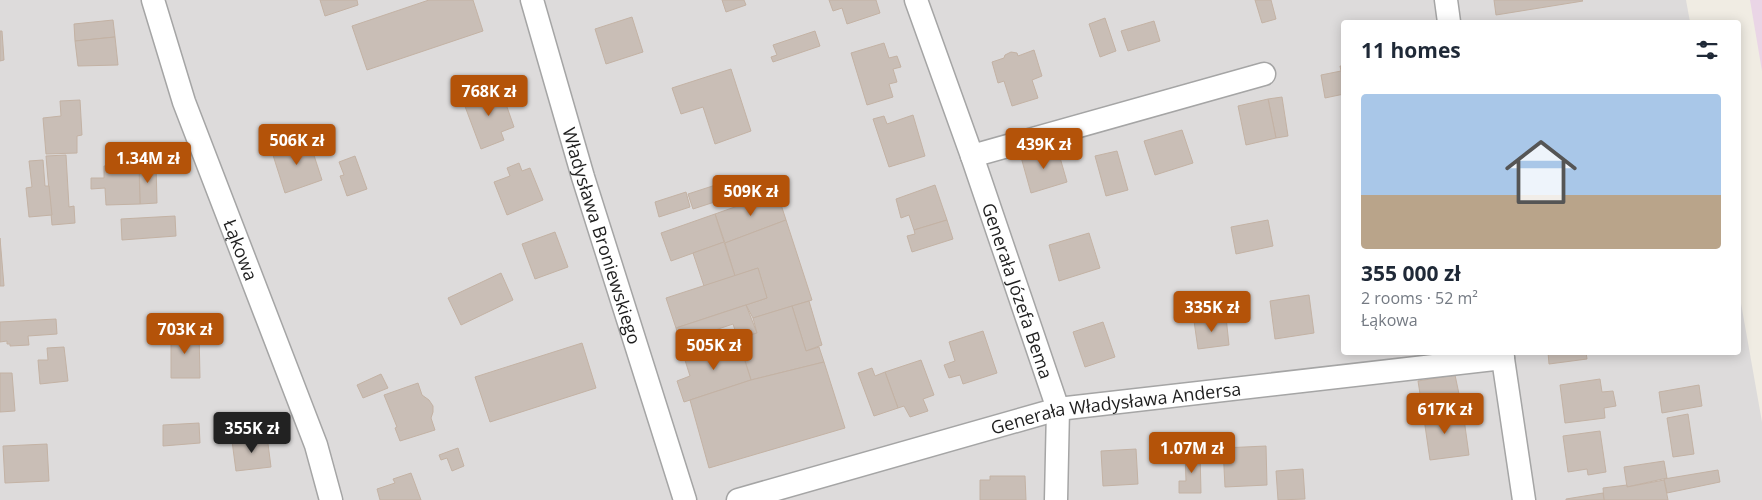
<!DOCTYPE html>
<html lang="en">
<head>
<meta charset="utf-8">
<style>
  :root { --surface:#fff; --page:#f2f2f3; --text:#1f2937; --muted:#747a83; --accent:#b45309 }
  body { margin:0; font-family:"Open Sans",sans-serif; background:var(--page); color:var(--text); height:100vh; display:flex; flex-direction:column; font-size:19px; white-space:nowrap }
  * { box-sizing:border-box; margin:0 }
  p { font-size:16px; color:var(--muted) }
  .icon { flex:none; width:28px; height:28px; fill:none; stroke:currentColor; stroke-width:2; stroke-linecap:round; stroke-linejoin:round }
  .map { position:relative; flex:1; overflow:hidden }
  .drawer { position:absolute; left:1341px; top:20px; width:400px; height:335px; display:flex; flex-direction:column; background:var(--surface); border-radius:5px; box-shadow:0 2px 12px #0003 }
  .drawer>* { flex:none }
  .price { position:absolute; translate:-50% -42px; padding:0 11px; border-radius:5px; background:var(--accent); color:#fff; font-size:16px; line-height:32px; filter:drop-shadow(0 1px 2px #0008) }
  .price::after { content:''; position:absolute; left:50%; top:30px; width:15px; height:11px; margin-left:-8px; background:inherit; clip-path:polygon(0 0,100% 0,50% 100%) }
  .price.selected { background:#222; color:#fff }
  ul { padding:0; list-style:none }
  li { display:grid; align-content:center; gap:10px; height:265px; padding:0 20px }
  li span { display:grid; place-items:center; height:155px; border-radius:5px; color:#555 }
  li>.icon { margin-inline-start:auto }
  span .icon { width:90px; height:90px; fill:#fffc; stroke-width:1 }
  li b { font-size:21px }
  h2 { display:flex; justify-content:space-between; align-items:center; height:60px; padding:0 20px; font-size:21px }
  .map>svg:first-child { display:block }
</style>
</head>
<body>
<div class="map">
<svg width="1762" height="500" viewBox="0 0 1762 500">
  <rect width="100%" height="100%" fill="#f0ece3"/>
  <polygon fill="#dddbdb" points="0,0 1686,0 1690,22 1344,22 1344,352 1739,352 1739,292 1762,422 1762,500 0,500"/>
  <polygon fill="#ead5e6" points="1750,0 1762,0 1762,71"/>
  <g fill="#c9beb6" stroke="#c3b2a4">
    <polygon points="320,0 357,0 358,5 325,16"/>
    <polygon points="429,0 473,0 483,31 367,70 352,26"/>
    <polygon points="722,0 744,0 746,5 726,12"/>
    <polygon points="829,0 876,0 880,13 847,24 842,8 833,11"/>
    <polygon points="1255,0 1271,0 1276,19 1262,23"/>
    <polygon points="1494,0 1582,0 1583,1 1496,15"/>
    <polygon points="632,17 643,52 606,64 595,29"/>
    <polygon points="1105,18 1116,51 1100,57 1089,24"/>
    <polygon points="113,20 115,37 75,41 74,24"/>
    <polygon points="1154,21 1160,41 1128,51 1121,31"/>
    <polygon points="0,31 2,31 4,60 0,61"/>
    <polygon points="815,31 820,46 773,62 771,57 777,55 773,45"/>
    <polygon points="115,37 118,65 78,66 75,41"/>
    <polygon points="884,43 889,58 897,56 901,67 893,69 897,82 889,84 893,97 867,105 851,53"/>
    <polygon points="1034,50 1042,76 1032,80 1038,98 1012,106 1004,81 998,83 992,62 1004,58 1005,55 1011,52 1017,53 1018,56"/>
    <polygon points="1340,66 1344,66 1344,94 1325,98 1321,75 1341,71"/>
    <polygon points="731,69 751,131 715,144 703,107 681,114 672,88"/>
    <polygon points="500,87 514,127 501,132 504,140 481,149 463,101"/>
    <polygon points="1282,97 1288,136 1276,138 1268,99"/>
    <polygon points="1268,99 1276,138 1246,145 1238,106"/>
    <polygon points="80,100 82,135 77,136 77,153 46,154 43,118 61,116 60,101"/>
    <polygon points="913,115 925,156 889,167 873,119 884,116 887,124"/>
    <polygon points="1182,130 1193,163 1155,175 1144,141"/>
    <polygon points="309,140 322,180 285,193 272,152"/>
    <polygon points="1057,147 1067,182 1031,193 1021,157"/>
    <polygon points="1117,151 1128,190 1106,196 1095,156"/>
    <polygon points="66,155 69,207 74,206 75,223 52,225 46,156"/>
    <polygon points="355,156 367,189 347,196 340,176 344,175 339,162"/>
    <polygon points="43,160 45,186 49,186 52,215 29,217 26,188 32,187 29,161"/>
    <polygon points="156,163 157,203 140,204 139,164"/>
    <polygon points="519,163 522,171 530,168 543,200 507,215 494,182 510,176 507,168"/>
    <polygon points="139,164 140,204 106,205 105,188 91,189 91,178 104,178 104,166"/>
    <polygon points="731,180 736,195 693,209 688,194"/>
    <polygon points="935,185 947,220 914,230 909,215 901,218 896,199"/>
    <polygon points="686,192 690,207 659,217 655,202"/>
    <polygon points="777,192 786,220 725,243 715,214"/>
    <polygon points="715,214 724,242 671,261 661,233"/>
    <polygon points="175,216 176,236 122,240 121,219"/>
    <polygon points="786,220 812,300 753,318 746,305 767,298 758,268 735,276 725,243"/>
    <polygon points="947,220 953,239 912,252 907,236 915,234 914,230"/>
    <polygon points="1268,220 1273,246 1236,254 1231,227"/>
    <polygon points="555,232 568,267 535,279 522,244"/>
    <polygon points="1089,233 1100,268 1059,281 1049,245"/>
    <polygon points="0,238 4,286 0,286"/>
    <polygon points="724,242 735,276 704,286 693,253"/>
    <polygon points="758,268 767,298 676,328 666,298"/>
    <polygon points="501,273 513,300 461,325 448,298"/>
    <polygon points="1309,295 1314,333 1275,339 1270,301"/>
    <polygon points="809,301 822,345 806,351 792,306"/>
    <polygon points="746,305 757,333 738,339 733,324 680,342 676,328"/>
    <polygon points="792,306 806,351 819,347 824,362 751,380 738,339 757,333 753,318"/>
    <polygon points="1226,317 1229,345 1198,349 1194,321"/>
    <polygon points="56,319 57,334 28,336 29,345 10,346 10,344 7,344 7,341 0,342 0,322"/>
    <polygon points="1103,322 1115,357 1085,367 1073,332"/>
    <polygon points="199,331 200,378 171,378 171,332"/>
    <polygon points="983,331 997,373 963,384 960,375 949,378 944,365 955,361 949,342"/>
    <polygon points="738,339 751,380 684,402 677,381 690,376 684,357"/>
    <polygon points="582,343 596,388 490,422 475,377"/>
    <polygon points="64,347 68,381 40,384 38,360 48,360 47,348"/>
    <polygon points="1548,352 1586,352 1587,359 1549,364"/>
    <polygon points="921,360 934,395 923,399 928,411 910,417 904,406 898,408 885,372"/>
    <polygon points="824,362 845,428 709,468 690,400 751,380"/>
    <polygon points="872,368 875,376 885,372 898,408 874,416 858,373"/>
    <polygon points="0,373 12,373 15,411 0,412"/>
    <polygon points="381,374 388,388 363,398 357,385"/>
    <polygon points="1455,375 1459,394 1421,400 1418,381"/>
    <polygon points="1600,379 1602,392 1613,391 1616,406 1604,408 1605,418 1565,423 1560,385"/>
    <polygon points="418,383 422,395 429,400 433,406 433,412 431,418 435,430 400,441 395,428 397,427 384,395"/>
    <polygon points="1699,385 1702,406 1662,413 1659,392"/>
    <polygon points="1451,408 1453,421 1464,419 1469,455 1430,460 1423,412"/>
    <polygon points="1688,414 1694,454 1673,457 1667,418"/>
    <polygon points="199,423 200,443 163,446 163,425"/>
    <polygon points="1600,431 1606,472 1588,475 1587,469 1568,472 1563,436"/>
    <polygon points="267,436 271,467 236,471 232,441"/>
    <polygon points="47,444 49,481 5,483 3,446"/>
    <polygon points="1266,446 1267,485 1225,487 1223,448"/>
    <polygon points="458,448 464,466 452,471 447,458 441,460 439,455"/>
    <polygon points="1136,449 1138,484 1103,486 1101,451"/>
    <polygon points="1185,452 1200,452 1201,493 1179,493 1179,481 1186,481"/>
    <polygon points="1664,461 1667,478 1627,487 1624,467"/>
    <polygon points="1303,469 1305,499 1278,500 1276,471"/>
    <polygon points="1718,470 1720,482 1667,493 1664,479"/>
    <polygon points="411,473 421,500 380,500 377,489 395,483 393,479"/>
    <polygon points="990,476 1025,476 1026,500 980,500 980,480 990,480"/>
    <polygon points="1664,480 1668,500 1604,500 1603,488 1627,485 1627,487"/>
    <polygon points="1603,493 1604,500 1566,500 1566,499"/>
  </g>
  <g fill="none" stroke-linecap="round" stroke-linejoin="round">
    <defs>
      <g id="street">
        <path id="s1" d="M 153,0 L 184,102 L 316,445 L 331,500"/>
        <path id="s2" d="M 532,0 L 583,177 L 685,500"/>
        <path id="s3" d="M 916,0 L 972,156 L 1058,409 L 1056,500"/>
        <polyline points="1446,0 1449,22"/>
        <polyline points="972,156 1264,74"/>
        <polyline points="1502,352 1524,500"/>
        <path id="s4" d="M 738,500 L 1058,409 L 1503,358"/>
      </g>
    </defs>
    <use href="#street" stroke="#a5a5a5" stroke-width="25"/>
    <use href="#street" stroke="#fff" stroke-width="22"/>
  </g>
  <g text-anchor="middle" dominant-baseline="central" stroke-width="4" stroke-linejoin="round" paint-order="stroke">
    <g font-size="18" fill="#1e1e1e" stroke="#fff">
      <text stroke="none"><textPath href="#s2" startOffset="246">Władysława Broniewskiego</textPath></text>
      <text stroke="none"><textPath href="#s1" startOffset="265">Łąkowa</textPath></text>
      <text stroke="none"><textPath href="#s3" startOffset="308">Generała Józefa Bema</textPath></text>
      <text stroke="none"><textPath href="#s4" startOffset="390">Generała Władysława Andersa</textPath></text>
    </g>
  </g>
</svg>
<b class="price" style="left:489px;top:117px">768K zł</b>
<b class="price" style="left:297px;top:166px">506K zł</b>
<b class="price" style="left:1044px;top:170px">439K zł</b>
<b class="price" style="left:148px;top:184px">1.34M zł</b>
<b class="price" style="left:751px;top:217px">509K zł</b>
<b class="price" style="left:1212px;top:333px">335K zł</b>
<b class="price" style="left:185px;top:355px">703K zł</b>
<b class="price" style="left:714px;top:371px">505K zł</b>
<b class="price" style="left:1445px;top:435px">617K zł</b>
<b class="price selected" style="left:252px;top:454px">355K zł</b>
<b class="price" style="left:1192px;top:474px">1.07M zł</b>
<section class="drawer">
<h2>11 homes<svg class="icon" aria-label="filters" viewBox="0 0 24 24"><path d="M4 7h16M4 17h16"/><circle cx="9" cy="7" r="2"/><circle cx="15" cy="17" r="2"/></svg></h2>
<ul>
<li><span style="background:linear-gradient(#a9c7e8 65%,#b9a48a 0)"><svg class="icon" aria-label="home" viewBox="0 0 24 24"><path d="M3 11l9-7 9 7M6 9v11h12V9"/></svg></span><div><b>355 000 zł</b><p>2 rooms · 52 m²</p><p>Łąkowa</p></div></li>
</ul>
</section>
</div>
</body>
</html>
